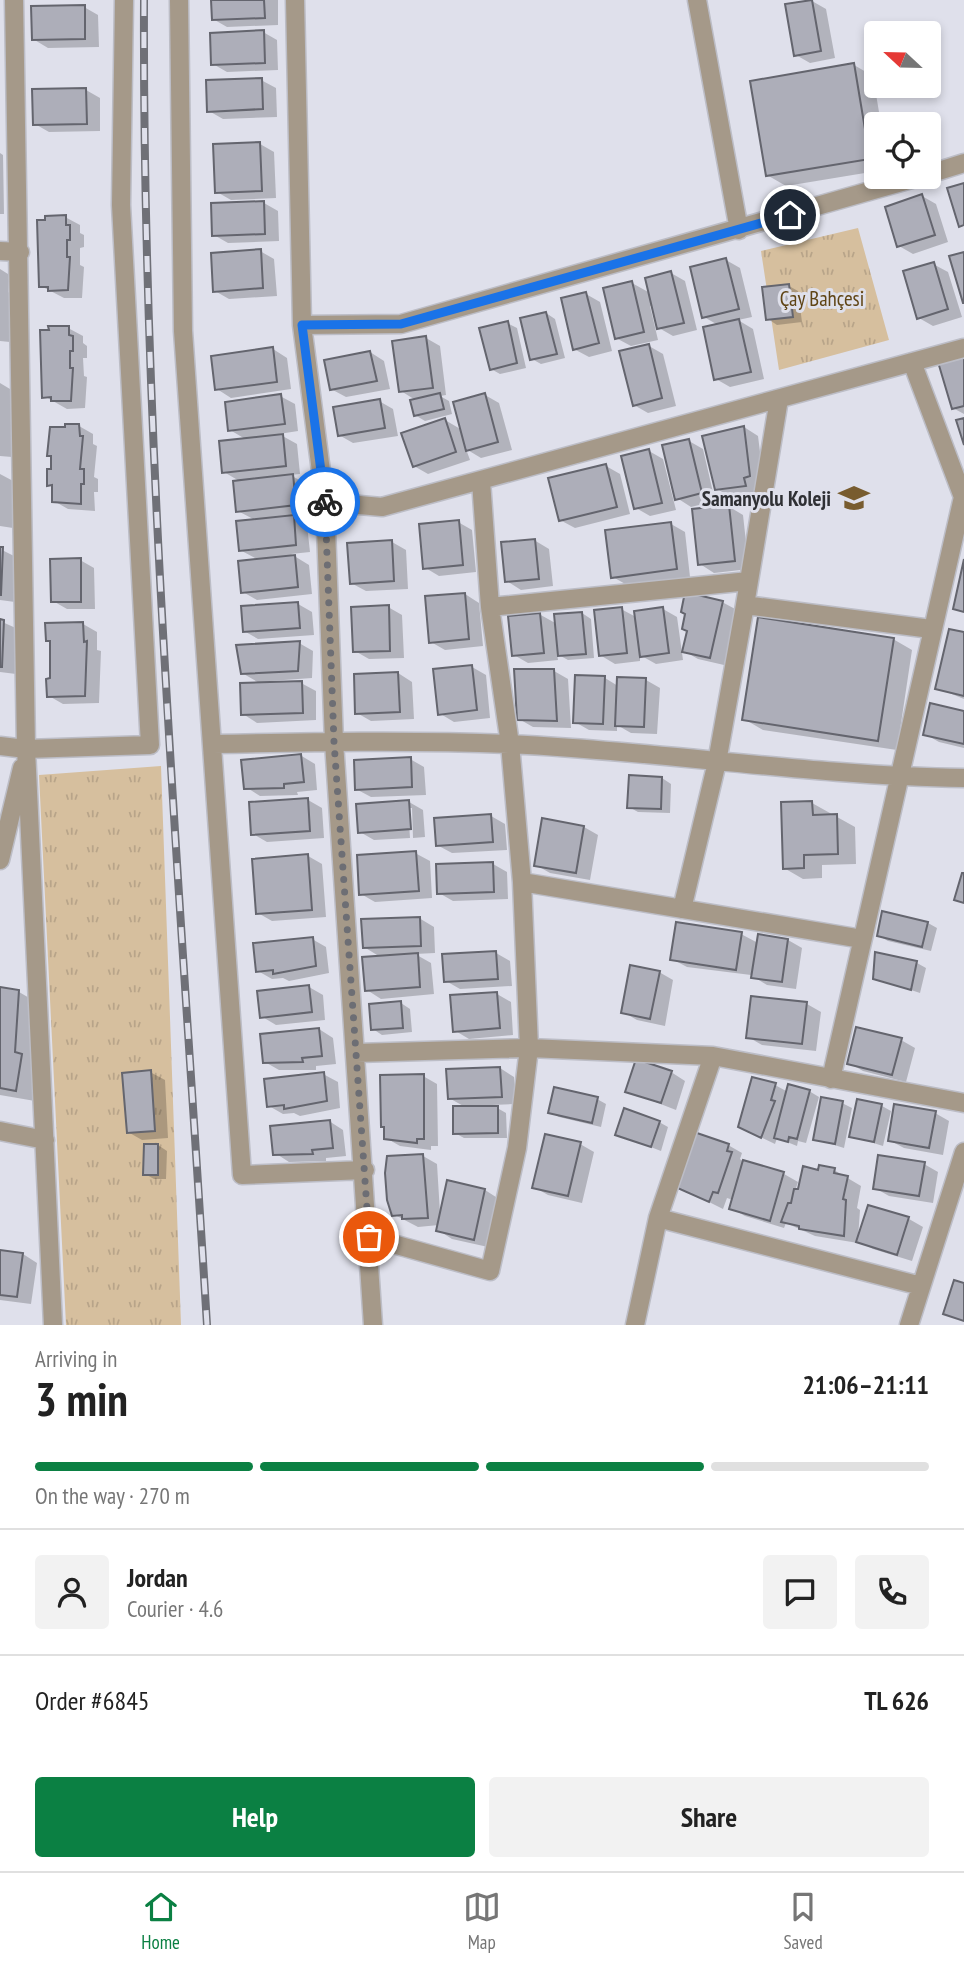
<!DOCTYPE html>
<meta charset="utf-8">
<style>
:root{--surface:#fff;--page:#f2f2f2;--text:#222;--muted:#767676;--line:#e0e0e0;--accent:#0b8043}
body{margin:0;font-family:"PT Sans Narrow",sans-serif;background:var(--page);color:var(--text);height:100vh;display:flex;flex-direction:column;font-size:26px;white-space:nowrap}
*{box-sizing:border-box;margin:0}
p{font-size:23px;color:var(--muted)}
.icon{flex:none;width:38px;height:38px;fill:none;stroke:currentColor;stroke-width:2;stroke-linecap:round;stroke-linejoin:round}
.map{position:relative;height:1325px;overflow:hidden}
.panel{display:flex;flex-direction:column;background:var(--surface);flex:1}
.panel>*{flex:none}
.needle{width:46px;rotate:292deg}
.controls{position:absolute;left:864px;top:21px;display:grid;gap:14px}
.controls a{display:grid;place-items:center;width:77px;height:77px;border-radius:7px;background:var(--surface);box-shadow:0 4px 10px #0003;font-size:35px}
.pin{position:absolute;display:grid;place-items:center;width:60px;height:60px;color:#fff;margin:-30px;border:4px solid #fff;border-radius:50%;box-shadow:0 2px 7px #0007}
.courier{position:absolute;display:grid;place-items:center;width:70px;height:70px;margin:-35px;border:5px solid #1a73e8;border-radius:50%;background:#fff;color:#222;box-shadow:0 2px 9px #0007}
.overview em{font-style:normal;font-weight:700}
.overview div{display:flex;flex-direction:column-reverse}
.overview{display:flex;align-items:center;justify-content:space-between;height:119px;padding:0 35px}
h1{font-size:46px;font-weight:700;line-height:52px}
.bar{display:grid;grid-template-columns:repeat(4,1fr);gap:10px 7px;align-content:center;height:84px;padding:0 35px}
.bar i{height:9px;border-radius:5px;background:var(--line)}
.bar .on{background:var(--accent)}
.bar p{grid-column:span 4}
.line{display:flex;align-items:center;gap:18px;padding:0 35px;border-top:2px solid var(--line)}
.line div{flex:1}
.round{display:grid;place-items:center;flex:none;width:74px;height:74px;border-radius:7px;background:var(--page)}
.button{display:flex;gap:14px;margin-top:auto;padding:14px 35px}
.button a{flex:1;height:80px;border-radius:7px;background:var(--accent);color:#fff;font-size:28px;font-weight:700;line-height:80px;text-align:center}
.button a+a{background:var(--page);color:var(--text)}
.menu{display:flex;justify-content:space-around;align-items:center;height:98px;border-top:2px solid var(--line);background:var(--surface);font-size:19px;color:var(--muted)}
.menu a{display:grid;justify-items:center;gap:4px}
.menu .on{color:var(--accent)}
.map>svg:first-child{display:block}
</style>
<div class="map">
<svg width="964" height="1325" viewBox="0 0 964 1325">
<defs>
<pattern id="grass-tufts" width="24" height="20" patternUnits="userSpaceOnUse" patternTransform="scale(1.75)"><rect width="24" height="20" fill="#d6bf9e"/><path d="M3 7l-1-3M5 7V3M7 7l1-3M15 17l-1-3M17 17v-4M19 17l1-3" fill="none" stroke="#b8a489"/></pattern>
</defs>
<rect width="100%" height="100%" fill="#dfe0eb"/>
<path fill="url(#grass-tufts)" d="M858 228 889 340 779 370 761 251Z
M161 766 181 1325H66L39 775Z"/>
<path fill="#0003" d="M213 0H278V25L227 27 213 19Z
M812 1 826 9 835 58 810 63 796 55Z
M84 7 98 15 99 47 48 48 33 39Z
M263 32 277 40 278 70 227 72 213 64Z
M854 65 873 76 881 124H877V171L786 186 767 175Z
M261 80 276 88 277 117 223 119 209 111Z
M86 90 100 98V131L49 132 35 124Z
M260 144 274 152 276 198 231 200 217 192Z
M0 153 3 155 4 214H0Z
M922 196 936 204 948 242 913 254 899 246Z
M264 203 278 211 279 241 228 243 214 235Z
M65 217 80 225V233L84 235V247L80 248V265L84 267 82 298H64L41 286Z
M260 251 274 259 277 296 229 299 215 291Z
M726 260 740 268 752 317 738 320 753 329 764 379 730 387 716 379 718 325 704 317Z
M933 264 948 272 962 317 933 326 919 318Z
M0 269 8 274V292L13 295 10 342 0 341Z
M671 273 685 281 697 330 673 336 659 328 653 305 650 306 658 340 631 346 616 338 632 283 650 293Z
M789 286 798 291 802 322 777 325 768 319Z
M586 294 600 302 612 351 589 357 574 349Z
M546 313 555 319 565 358 541 364 532 359Z
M507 323 517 328 526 368 500 374 491 369Z
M68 328 83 336V343L87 346V358H83L84 376 87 377 85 408 67 409 44 396Z
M426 338 440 346 446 395 440 396 449 401 452 414 425 421 415 415 417 401 401 391Z
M649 346 663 354 676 406 648 413 634 405Z
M273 349 287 358 291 389 231 398 217 389Z
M370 352 384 361 390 389 346 397 331 389Z
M964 356V414L953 408Z
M0 383 10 389V407L15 410 12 457 0 456Z
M485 395 499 403 512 450 481 458 466 449 470 460 428 474 414 466 445 420 462 430Z
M280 396 295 404 298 431 279 434 297 444 300 474 290 475 307 484 310 513 290 515 307 525 310 552 291 554 309 565 312 594 257 600 243 592 259 560 240 550 255 520 238 511 241 482 224 472 247 440 230 430Z
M379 401 393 409 398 436 353 443 339 435Z
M79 426 93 434V444L97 446 94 477 98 479V492H94L95 511 68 509 54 501 49 471H53V458L49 455Z
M744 427 758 436 764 484 759 493 731 497 717 489Z
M689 441 703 449 715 501 691 507 677 498Z
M649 451 663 459 676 510 650 516 636 508Z
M606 466 620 474 630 514 575 528 560 520Z
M0 474 15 482 13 528 0 526Z
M728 506 743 515 749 569 714 573 700 564Z
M458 522 472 530 476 572 439 576 424 567Z
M671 524 685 532 690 577 627 585 613 577Z
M534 540 549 549 553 586 521 590 507 581Z
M392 542 406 550 408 589 366 591 351 583Z
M0 549 16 557 15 602 0 600Z
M80 560 94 568 95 609H67L53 601Z
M465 594 479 603 483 646 445 650 431 642Z
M722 602 737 610 724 665 698 659 684 651 689 632 687 614Z
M298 604 312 612 314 635 258 639 244 631Z
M388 607 402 615 404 658 369 659 355 651Z
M621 609 636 617 663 609 677 617 683 660 656 664 640 655V661L615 664 600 655Z
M582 613 591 619 594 658 568 660 557 654 558 660 528 663 514 655 539 614 557 624Z
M0 621 18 629 16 674 0 672Z
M83 624 97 632V650L101 651 99 703 63 704 49 696 52 680 51 642 48 640Z
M964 634V699L937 688Z
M893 639 912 650 897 750 763 730 744 719Z
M299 643 313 651 312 678 270 681V684L301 683 316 691V720L257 723 243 714 261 684 242 673Z
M472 667 486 675 490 718 454 722 439 713Z
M554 671 568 679 571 728 533 727 519 719Z
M398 673 412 682 414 719 371 721 357 713Z
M605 678 618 686 646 680 660 688 657 734 631 733 617 725V731L589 730 575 722Z
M964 713V748L939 742 925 734Z
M300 755 315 764 317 790 297 792 298 795 260 796 246 787Z
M410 759 424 767 426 795 371 797 356 789Z
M662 778 671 784 670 813 638 812 629 807Z
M308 800 322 808 324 838 267 842 253 834Z
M409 802 423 810 425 837 413 838 412 808H408L410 838 374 840 360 832Z
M812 803 855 827 856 864 822 865V878L803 879 784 868Z
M491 816 505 824 507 850 452 853 437 845Z
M584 827 598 835 590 880 550 873 536 865Z
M415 853 430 861 432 898 375 902 361 894Z
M308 856 322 864 326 917 272 921 258 913Z
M493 864 507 872 508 899 453 901 439 893Z
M419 918 434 927 435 953 415 954 431 963 434 994 381 999 367 990 382 958 364 947Z
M928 923 937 928 931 951 888 941 879 936Z
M741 934 758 943 788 940 802 948 796 989 767 985 751 975 687 967 672 959Z
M312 939 326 947 329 973 289 981 283 978 272 979 258 971Z
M496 953 510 961 512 986 460 989 446 981Z
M876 955 917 963 926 968 920 993 875 978Z
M659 972 673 980 665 1026 637 1020 623 1012Z
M309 987 323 995 325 1020 276 1025 261 1016Z
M0 989 19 992 38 1003 35 1101 0 1095Z
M497 994 511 1002 513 1035 469 1039 454 1030Z
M401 1003 410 1009 412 1032 382 1035 373 1029Z
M807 1004 821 1012 816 1051 762 1045 748 1037Z
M319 1029 333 1038 336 1064 316 1066V1070H279L265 1062Z
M901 1040 915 1048 906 1082 863 1071 849 1063Z
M500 1068 514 1077 515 1104 492 1105 506 1113 507 1138H464L455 1133 467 1108 449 1098Z
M150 1072 165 1080 168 1138 142 1140 128 1132Z
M671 1072 685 1081 676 1110 627 1091Z
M323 1074 338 1082 340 1108 300 1116 294 1113 283 1114 269 1106Z
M423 1076 437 1084 438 1146H431V1150L400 1146 386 1138Z
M775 1085 788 1092 809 1091 819 1097 806 1143 798 1141 797 1146 777 1138 775 1144 740 1127Z
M597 1099 606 1104 601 1127 559 1117 550 1112Z
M842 1103 852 1108 844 1148 815 1139Z
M882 1106 891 1111 883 1146 851 1136Z
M935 1113 949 1121 943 1155 904 1148 889 1140Z
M329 1121 343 1130 346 1156 326 1158V1161L289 1162 275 1153Z
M659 1122 668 1127 661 1151 617 1134Z
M580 1144 594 1152 582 1203 548 1195 534 1187Z
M158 1145 167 1151 166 1179H154L145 1174Z
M728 1145 742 1153 740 1159 745 1163 784 1174 798 1182 795 1191H799L820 1172 834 1170 861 1186 857 1208 860 1210 858 1238 869 1207 909 1219 923 1227 912 1261 873 1249 858 1241V1243L815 1236 786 1223 784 1228 745 1216 731 1208 733 1200 727 1198 723 1209 675 1185Z
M423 1156 437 1164 440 1213 485 1190 499 1199 488 1247 452 1239 438 1230 439 1225 418 1227 393 1214Z
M924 1164 938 1172 933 1203 889 1196 875 1188Z
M0 1251 23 1254 37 1263 31 1304 0 1300Z"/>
<path fill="#adaeb9" stroke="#64656e" stroke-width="2" d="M211 0H264L265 18 212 20Z
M812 0 821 51 794 56 785 4Z
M85 5V39L32 40 31 6Z
M264 30 265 63 211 65 210 33Z
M854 63 870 159 766 176 750 81Z
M262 78 263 109 207 112 206 80Z
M86 88 87 124 33 125 32 89Z
M260 142 262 191 215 193 213 144Z
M964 183V225L959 227 947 188Z
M922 194 935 235 897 247 885 207Z
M264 201 265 234 212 236 211 203Z
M66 215V225H70V240H67V257H70L68 290 48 291V287H39L37 220H45V216Z
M261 249 263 288 213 292 211 253Z
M964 252V303H963L949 256Z
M726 258 739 309 702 318 690 267Z
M934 262 948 309 917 319 903 271Z
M671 271 684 323 657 329 645 278Z
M632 281 644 332 615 339 603 288Z
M789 284 793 317 766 320 762 287Z
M586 292 599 343 573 350 561 298Z
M546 312 557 354 530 360 520 318Z
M739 319 751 372 714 380 703 327Z
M508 321 517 363 490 370 479 328Z
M48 326H69V335L73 336V351H70V368H73L71 401H51V397L42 398 40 330H49Z
M426 336 433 388 399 392 392 341Z
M649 344 662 398 633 406 619 351Z
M273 347 277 382 215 390 211 356Z
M370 351 377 381 330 390 324 360Z
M964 354V406L952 409 938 362Z
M440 393 444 409 414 416 410 400Z
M485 393 498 442 466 451 453 402Z
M281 394 285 424 228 431 225 402Z
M380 399 385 428 338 436 333 407Z
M445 418 456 452 413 467 401 433Z
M964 418V445L956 420Z
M65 424H79L80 436H83L80 469H84V484H81V504L52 502V485L47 486V469H51V456H47L50 427H65Z
M744 426 750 476 744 478 746 486 715 490 702 436Z
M283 434 286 466 222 473 219 441Z
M689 439 702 493 675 500 662 445Z
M649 449 662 503 634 509 621 456Z
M606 464 617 507 559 521 548 478Z
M293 474 296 505 236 512 233 481Z
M729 505 735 561 698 565 692 509Z
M294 515 296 545 239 551 236 521Z
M459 520 463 565 423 569 419 524Z
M671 522 677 569 611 578 605 530Z
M535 539 539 579 505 582 501 542Z
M392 540 394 581 350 584 347 543Z
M0 547H3L1 595H0Z
M295 555 298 587 241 593 238 561Z
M81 558V602H51L50 559Z
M964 559V612L953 609Z
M685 592 723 601 710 658 682 652 687 631 682 629 685 614 681 612Z
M465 593 469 639 429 643 425 596Z
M298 602 300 628 243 632 241 606Z
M389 605 390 651 353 652 351 607Z
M622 607 627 653 599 656 594 610Z
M663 607 669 653 640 657 634 611Z
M582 612 586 654 558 656 554 614Z
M540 613 544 653 512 656 508 616Z
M758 617 894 638 878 741 742 720Z
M0 619 4 620 2 667H0Z
M83 622 84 642 87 641 85 696 47 697 46 679 50 678V641H46L45 623Z
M949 629 964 632V696L935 689Z
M300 641 298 671 241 674 236 645Z
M472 665 477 710 438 715 433 669Z
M514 669H554L557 721 517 720Z
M398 672 400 712 355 714 354 674Z
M575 675 605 676 603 724 573 723Z
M617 677 646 678 644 727 615 726Z
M302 681 303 713 241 715 240 683Z
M930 703 964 711V744L923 735Z
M301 754 304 782 284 784V788L244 789 241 760Z
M411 757 412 787 355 790 354 760Z
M629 775 662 777 661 809 627 808Z
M308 798 310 831 251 835 249 802Z
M409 800 411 829 358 833 356 804Z
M812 801 813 815 837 814 838 854 804 855V868L783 869 781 802Z
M491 814 493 842 436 846 434 818Z
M542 818 584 826 576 873 534 866Z
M416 851 419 891 359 895 357 855Z
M308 854 312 910 256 914 252 859Z
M493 862 494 892 437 894 436 864Z
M962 873H964V903L954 900Z
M882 911 928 922 922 947 877 936Z
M420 917 421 946 363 948 361 919Z
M676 922 742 932 736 970 670 960Z
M758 934 788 939 782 982 751 978Z
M313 937 316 966 273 974V970L256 972 253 943Z
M496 951 498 979 444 982 442 954Z
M875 952 917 961 911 990 873 979Z
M418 953 420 987 365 991 362 957Z
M630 965 660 971 650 1019 621 1013Z
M309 985 312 1012 260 1018 257 991Z
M0 987 19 990 15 1052 22 1054 16 1091 0 1088Z
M497 992 500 1028 453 1032 450 995Z
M751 996 807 1002 802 1044 746 1038Z
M401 1001 403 1028 371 1030 369 1004Z
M856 1027 902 1038 892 1075 847 1064Z
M319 1028 322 1056 302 1058 303 1062 263 1063 260 1034Z
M636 1059 672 1071 661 1103 625 1092Z
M500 1067 502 1097 448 1099 446 1069Z
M151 1070 155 1131 127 1133 122 1073Z
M324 1072 327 1101 284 1109V1105L267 1107 264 1079Z
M424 1074V1139H417V1143L384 1139V1127H381L380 1075Z
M752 1077 776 1083 771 1100 775 1101 761 1138 738 1127Z
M788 1084 810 1090 797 1139 789 1137 788 1142 774 1138Z
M554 1087 598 1097 592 1123 548 1113Z
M821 1097 843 1101 835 1144 813 1140Z
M857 1099 882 1104 874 1142 849 1137Z
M894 1104 936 1111 929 1148 888 1141Z
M453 1106H498V1133L453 1134Z
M624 1108 660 1121 651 1147 615 1135Z
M330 1120 333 1148 312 1150 313 1154 273 1155 270 1126Z
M694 1132 729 1144 727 1151 732 1152 718 1193 713 1192 709 1202 673 1186Z
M545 1134 581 1142 568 1196 532 1188Z
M144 1144H158V1175H143Z
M423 1154 428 1218 402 1219V1215L392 1216 387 1200 385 1173 387 1156Z
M878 1155 925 1162 919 1196 873 1189Z
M743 1160 784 1172 770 1221 729 1209Z
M819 1165 835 1168 834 1173 848 1176 843 1199 846 1200 844 1236 799 1229V1226L781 1222 788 1203H791L794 1189H798L803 1166 818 1170Z
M447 1180 485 1189 474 1240 436 1231Z
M868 1205 909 1217 897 1255 856 1242Z
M0 1250 23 1253 17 1297 0 1295Z
M954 1280 964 1283V1321L943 1314Z"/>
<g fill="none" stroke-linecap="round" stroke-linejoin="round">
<g stroke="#bcbdc6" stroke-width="21">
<path id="minor" d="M14 0 26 749 53 1325
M179 0 183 331 242 1175 365 1170
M295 0 302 325 325 502 334 742 373 1325
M697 0 739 230
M929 174 964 163
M0 251 20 252
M302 325 401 324 919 177
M325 502 382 507 964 348
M749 581 779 399
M490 607 749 581 745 605 931 629
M212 744C311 742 410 740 509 744 661 751 812 776 964 778
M0 746 26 749 150 745 121 205 124 0
M0 860 22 768
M522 882 862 939
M682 909 717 762 745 605
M356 1053 529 1048 713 1056 964 1103
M831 1079 963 497 912 362
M0 1131 45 1140
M658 1218 921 1286
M368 1237 490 1271 517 1148 529 1048 522 882 510 744 490 607 481 481
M635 1325 658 1218 713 1056
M909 1325 964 1152"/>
</g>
<use href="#minor" stroke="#a59989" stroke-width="18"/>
<g stroke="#6f7077" stroke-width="8">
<path id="rail" d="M144 0C142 442 180 884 207 1325"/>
</g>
<use href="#rail" stroke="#dfe0eb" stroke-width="5" stroke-dasharray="16" stroke-linecap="butt"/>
</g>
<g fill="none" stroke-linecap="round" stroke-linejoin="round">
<path stroke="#6d6e74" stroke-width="7" stroke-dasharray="0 12.6" d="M325 502 334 742 369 1237"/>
<path stroke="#1a73e8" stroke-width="9" d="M325 502 302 325 401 324 790 215"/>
</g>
<defs>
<g id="school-bare" transform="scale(2.415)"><path d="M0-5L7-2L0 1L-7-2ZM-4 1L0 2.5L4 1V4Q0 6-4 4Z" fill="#785c2f" stroke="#dfe0eb" stroke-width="2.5" paint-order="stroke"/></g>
</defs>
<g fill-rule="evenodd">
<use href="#school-bare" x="854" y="498"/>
</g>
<g text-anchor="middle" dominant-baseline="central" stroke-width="6" stroke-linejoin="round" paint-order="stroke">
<g font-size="21" fill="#5f4415" stroke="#dfe0eb">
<text x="822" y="298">Çay Bahçesi</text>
</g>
<g font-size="21" font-weight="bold" fill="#2f3034" stroke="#dfe0eb" text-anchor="end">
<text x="831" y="498">Samanyolu Koleji</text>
</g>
</g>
</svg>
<div class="controls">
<a><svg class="needle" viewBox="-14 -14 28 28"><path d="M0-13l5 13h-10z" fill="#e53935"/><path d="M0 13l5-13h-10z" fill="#767676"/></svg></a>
<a><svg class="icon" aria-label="locate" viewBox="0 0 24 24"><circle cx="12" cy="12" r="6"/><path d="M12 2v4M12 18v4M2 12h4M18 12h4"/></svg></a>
</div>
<div class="pin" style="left:369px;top:1237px;background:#ea580c"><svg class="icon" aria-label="bag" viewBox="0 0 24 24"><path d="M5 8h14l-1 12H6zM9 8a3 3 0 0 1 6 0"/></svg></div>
<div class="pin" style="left:790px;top:215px;background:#1f2937"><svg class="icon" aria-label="home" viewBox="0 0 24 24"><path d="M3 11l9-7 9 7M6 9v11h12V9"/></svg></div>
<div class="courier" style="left:325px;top:502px"><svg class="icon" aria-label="bike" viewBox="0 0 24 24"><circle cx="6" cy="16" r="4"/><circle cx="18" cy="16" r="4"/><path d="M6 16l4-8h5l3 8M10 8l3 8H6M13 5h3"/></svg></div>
</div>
<section class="panel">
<div class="overview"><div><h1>3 min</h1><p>Arriving in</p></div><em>21:06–21:11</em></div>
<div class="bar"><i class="on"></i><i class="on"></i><i class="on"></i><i></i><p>On the way · 270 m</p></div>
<div class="line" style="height:126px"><a class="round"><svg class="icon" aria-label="person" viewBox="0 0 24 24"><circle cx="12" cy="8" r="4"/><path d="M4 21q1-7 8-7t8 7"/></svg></a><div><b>Jordan</b><p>Courier · 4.6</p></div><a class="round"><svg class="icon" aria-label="chat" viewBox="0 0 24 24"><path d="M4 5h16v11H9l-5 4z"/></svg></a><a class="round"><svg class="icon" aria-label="phone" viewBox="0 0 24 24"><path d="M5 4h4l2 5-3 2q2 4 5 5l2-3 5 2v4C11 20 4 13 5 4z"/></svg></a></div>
<div class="line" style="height:91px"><div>Order #6845</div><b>TL 626</b></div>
<div class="button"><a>Help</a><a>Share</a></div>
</section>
<nav class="menu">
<a class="on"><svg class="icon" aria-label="home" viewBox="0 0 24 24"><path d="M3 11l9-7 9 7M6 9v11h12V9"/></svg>Home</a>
<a><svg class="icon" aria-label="map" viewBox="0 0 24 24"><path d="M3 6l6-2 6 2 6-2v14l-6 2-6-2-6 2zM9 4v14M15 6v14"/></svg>Map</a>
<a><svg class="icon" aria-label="saved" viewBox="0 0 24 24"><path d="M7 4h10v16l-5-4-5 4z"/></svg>Saved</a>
</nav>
